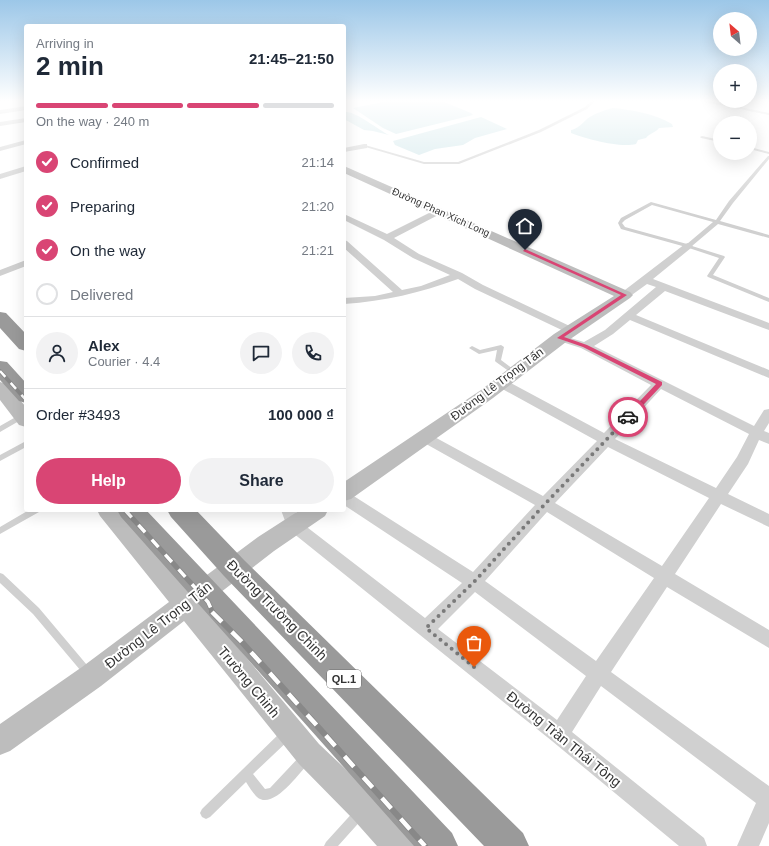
<!DOCTYPE html>
<meta charset="utf-8">
<style>
:root{--surface:#fff;--page:#f2f2f3;--text:#1f2937;--muted:#747a83;--line:#e0e1e3;--accent:#d94574}
body{margin:0;font-family:Arial,sans-serif;background:var(--page);color:var(--text);height:100vh;display:flex;flex-direction:column;font-size:15px;white-space:nowrap}
*{box-sizing:border-box;margin:0}
p{font-size:13px;color:var(--muted)}
.icon{flex:none;width:22px;height:22px;fill:none;stroke:currentColor;stroke-width:2;stroke-linecap:round;stroke-linejoin:round}
.map{position:relative;flex:1;overflow:hidden}
.details{position:absolute;left:24px;top:24px;width:322px;height:488px;display:flex;flex-direction:column;background:var(--surface);border-radius:4px;box-shadow:0 4px 16px #0002}
.details>*{flex:none}
.needle{width:26px;rotate:332deg}
.tools{position:absolute;left:713px;top:12px;display:grid;gap:8px}
.tools a{display:grid;place-items:center;width:44px;height:44px;border-radius:50%;background:var(--surface);box-shadow:0 4px 16px #0002;font-size:20px}
.pin{position:absolute;display:grid;place-items:center;width:34px;height:34px;color:#fff;margin:-41px -17px;border-radius:50% 50% 50% 0;rotate:-45deg;box-shadow:0 0 4px #0007}
.pin .icon{rotate:45deg}
.courier{position:absolute;display:grid;place-items:center;width:40px;height:40px;margin:-20px;border:3px solid #d94574;border-radius:50%;background:#fff;color:#222;box-shadow:0 1px 5px #0007}
.head em{font-style:normal;font-weight:800}
.head div{display:flex;flex-direction:column-reverse}
.head{display:flex;align-items:center;justify-content:space-between;height:68px;padding:0 12px}
h1{font-size:26px;font-weight:800;line-height:30px}
.bar{display:grid;grid-template-columns:repeat(4,1fr);gap:6px 4px;align-content:center;height:48px;padding:0 12px}
.bar i{height:5px;border-radius:3px;background:var(--line)}
.bar .active{background:var(--accent)}
.bar p{grid-column:span 4}
.line{display:flex;align-items:center;gap:10px;padding:0 12px;border-top:1px solid var(--line)}
.line div{flex:1}
.round{display:grid;place-items:center;flex:none;width:42px;height:42px;border-radius:21px;background:var(--page)}
ol{padding:0 12px;list-style:none}
li{display:flex;align-items:center;gap:12px;height:44px}
li p{margin-inline-start:auto}
li .icon{padding:4px;border-radius:50%;background:var(--accent);color:#fff;stroke-width:4}
li:last-child{color:var(--muted)}
li i{width:22px;height:22px;border:2px solid var(--line);border-radius:50%}
.cta{display:flex;gap:8px;margin-top:auto;padding:8px 12px}
.cta a{flex:1;height:46px;border-radius:24px;background:var(--accent);color:#fff;font-size:16px;font-weight:800;line-height:46px;text-align:center}
.cta a+a{background:var(--page);color:var(--text)}
.map>svg:first-child{display:block}
</style>
<div class="map">
<svg width="769" height="846" viewBox="0 0 769 846">
<rect width="100%" height="100%" fill="#fff"/>
<path fill="#cbe4e8" d="M388 101H442L471 113 473 115 396 134 383 128 353 108Z
M613 108C633 110 655 114 672 124L673 127 659 128C655 133 650 133 646 138L638 140 636 144C619 148 587 139 571 133V130C577 129 583 123 587 119 593 114 605 110 613 108Z
M346 112C355 111 379 130 389 135L373 131 364 130 344 119V114Z
M481 117 507 129 475 138 463 145 435 149 419 155 395 145 393 141Z"/>
<g fill="none" stroke-linecap="round" stroke-linejoin="round">
<path fill="#d0d0d0" fill-rule="evenodd" d="M591 101H595L587 109 541 132 459 164H424L362 146 365 145 424 162H458L539 130 585 107Z
M701 101H707L729 105 733 101H737L732 105 769 113V115Z
M702 136 720 140V142L701 138 700 137Z
M750 147 769 152V154L750 149Z
M768 156H769V159L733 203 720 221 769 235V238L718 224 692 246 724 256 725 257 713 275 769 298V302L708 277 707 276 719 258 686 247 621 229 618 223 621 218 651 202 716 220 729 201ZM652 205 713 222 687 244 625 227 622 223 625 220Z
M501 345 504 347 501 360 517 372 518 373 517 374H513L496 362 495 361 497 350 479 354 469 348 472 346 480 350Z
M21 414H25L26 417 0 432V426Z
M26 441V447L0 461V455Z
M29 510H40L39 512 0 534V527Z
M0 573 3 574 39 608 92 671 94 674 92 677 89 679 86 677 33 614 0 583Z
M287 729 291 730 292 734 291 738 253 774 265 789 270 788 301 755 305 754 309 755 310 759 309 763C299 773 273 811 257 797 253 793 249 787 246 782L210 817 206 819 202 817 200 813 202 809 283 730Z
M360 807 364 809 366 813 364 817 338 846H324L326 842 356 809Z"/>
<path fill="#d0d0d0" fill-rule="evenodd" d="M26 106V110L0 114V110Z
M26 118V122L0 126V122Z
M26 140V144L0 151V147Z
M364 144H367V148L344 152V148Z
M26 166V171L0 179V174Z
M439 208 442 209 443 211 442 213 394 238 419 254 462 273 483 285 576 329 578 331 576 333H568L475 289 458 279C419 293 386 301 344 304V298L375 296 393 292 344 248V240L347 241 402 290 421 286 450 275 413 258 384 240 344 220V214L387 234Z
M688 243 693 246 691 248 653 279 769 323V330L665 291 636 315 769 370V378L630 320 613 334 594 346 754 426 764 410 769 409V423L764 431 769 433V444L759 440 748 464 728 494 769 514V527L721 504 675 574 769 630V648L667 587 611 672 769 786V823L759 846H737L756 803 601 686 572 732 704 838 707 846H679L552 741 288 529 281 510H295L299 521 425 618 462 583 344 505V491L349 493 473 572 535 505 419 440 417 437 419 434 424 432 429 434 543 496 597 441 497 386 495 383 497 380H505L604 433 651 385 581 348 556 340 554 338 556 336 560 335 584 342 605 330 656 287 647 284 629 297H621L620 295 621 293 685 244ZM661 389 749 434 737 457 716 488 615 439ZM608 447 709 498 662 566 555 503ZM547 512 654 578 596 661 485 581ZM475 592 586 676 557 720 438 629Z
M26 260V266L0 276V270Z"/>
<path fill="#bdbdbd" fill-rule="evenodd" d="M344 166 630 292 633 295 630 298 566 342 493 398 351 499 344 501V482L481 390 554 334 614 296 344 173Z
M0 382 6 384 26 407V427L19 425 0 400Z
M97 510H121L188 589 258 537 300 510H328L325 516 274 551 203 606 319 744 375 797 410 835 415 846H377L353 819 299 764 184 621 101 686 10 751 0 755V724L82 667 169 602 100 516Z"/>
<path fill="#9a9a9a" fill-rule="evenodd" d="M0 312 6 313 26 334V351L19 349 0 328Z
M0 361 7 362 26 383V403L19 401 0 380Z
M117 510H146L452 833 458 846H414L121 517Z
M167 510H196L244 560 523 833 529 846H484L224 576 171 517Z"/>
<g stroke="#888" stroke-width="4">
<path id="rail-far2" d="M0 371 26 400"/>
</g>
<g stroke="#888" stroke-width="5">
<path id="rail-far1" d="M125 510 208 602 213 613"/>
</g>
<g stroke="#888" stroke-width="6">
<path id="rail" d="M212 612 241 641 425 846"/>
</g>
<use href="#rail-far2" stroke="#fff" stroke-width="2.5" stroke-dasharray="8" stroke-linecap="butt"/>
<use href="#rail-far1" stroke="#fff" stroke-width="3.5" stroke-dasharray="10" stroke-linecap="butt"/>
<use href="#rail" stroke="#fff" stroke-width="4.5" stroke-dasharray="14" stroke-linecap="butt"/>
</g>
<linearGradient id="sky" x2="0" y2="1"><stop stop-color="#9cc7e8"/><stop offset="0.46" stop-color="#fff"/><stop offset="1" stop-color="#fff" stop-opacity="0"/></linearGradient>
<rect width="769" height="219" fill="url(#sky)"/>
<path fill="#d94574" d="M525 249 627 295 564 337 587 345 662 382V385L631 418H626L625 417 656 384 583 347 557 338 621 295 523 251Z"/>
<g fill="none" stroke-linecap="round" stroke-linejoin="round">
<path stroke="#7a7a7a" stroke-width="4" stroke-dasharray="0 7.2" d="M474 667 426 628 474 582 545 504 628 417"/>
</g>
<g text-anchor="middle" dominant-baseline="central" stroke-width="4" stroke-linejoin="round" paint-order="stroke">
<g font-size="10" fill="#333" stroke="#fff">
<text transform="translate(441 212) rotate(24)">Đường Phan Xích Long</text>
</g>
<rect fill="#fff" stroke="#707070" stroke-width="1" x="327" y="670" width="34" height="18" rx="3"/>
<g font-size="11" font-weight="bold" fill="#333">
<text x="344" y="679">QL.1</text>
</g>
<g font-size="12" fill="#333" stroke="#fff">
<text transform="translate(497 384) rotate(-37)">Đường Lê Trọng Tấn</text>
</g>
<g font-size="14" fill="#333" stroke="#fff">
<text transform="translate(277 610) rotate(45)">Đường Trường Chinh</text>
<text transform="translate(158 625) rotate(-38)">Đường Lê Trọng Tấn</text>
<text transform="translate(249 682) rotate(50)">Trường Chinh</text>
<text transform="translate(564 739) rotate(39)">Đường Trần Thái Tông</text>
</g>
</g>
</svg>
<div class="tools">
<a><svg class="needle" viewBox="-14 -14 28 28"><path d="M0-13l5 13h-10z" fill="#e53935"/><path d="M0 13l5-13h-10z" fill="#747a83"/></svg></a>
<a>+</a>
<a>−</a>
</div>
<div class="pin" style="left:474px;top:667px;background:#ea580c"><svg class="icon" aria-label="bag" viewBox="0 0 24 24"><path d="M5 8h14l-1 12H6zM9 8a3 3 0 0 1 6 0"/></svg></div>
<div class="pin" style="left:525px;top:250px;background:#1f2937"><svg class="icon" aria-label="home" viewBox="0 0 24 24"><path d="M3 11l9-7 9 7M6 9v11h12V9"/></svg></div>
<div class="courier" style="left:628px;top:417px"><svg class="icon" aria-label="car" viewBox="0 0 24 24"><path d="M5 17H2v-5l4-1 3-4h7l3 4 3 1v5h-3M9 17h6M6 11h13"/><circle cx="7" cy="17" r="2"/><circle cx="17" cy="17" r="2"/></svg></div>
<section class="details">
<div class="head"><div><h1>2 min</h1><p>Arriving in</p></div><em>21:45–21:50</em></div>
<div class="bar"><i class="active"></i><i class="active"></i><i class="active"></i><i></i><p>On the way · 240 m</p></div>
<ol>
<li><svg class="icon" aria-label="check" viewBox="0 0 24 24"><path d="M5 12l5 5 9-10"/></svg>Confirmed<p>21:14</p></li>
<li><svg class="icon" aria-label="check" viewBox="0 0 24 24"><path d="M5 12l5 5 9-10"/></svg>Preparing<p>21:20</p></li>
<li><svg class="icon" aria-label="check" viewBox="0 0 24 24"><path d="M5 12l5 5 9-10"/></svg>On the way<p>21:21</p></li>
<li><i></i>Delivered</li>
</ol>
<div class="line" style="height:72px"><a class="round"><svg class="icon" aria-label="person" viewBox="0 0 24 24"><circle cx="12" cy="8" r="4"/><path d="M4 21q1-7 8-7t8 7"/></svg></a><div><b>Alex</b><p>Courier · 4.4</p></div><a class="round"><svg class="icon" aria-label="chat" viewBox="0 0 24 24"><path d="M4 5h16v11H9l-5 4z"/></svg></a><a class="round"><svg class="icon" aria-label="phone" viewBox="0 0 24 24"><path d="M5 4h4l2 5-3 2q2 4 5 5l2-3 5 2v4C11 20 4 13 5 4z"/></svg></a></div>
<div class="line" style="height:52px"><div>Order #3493</div><b>100 000 ₫</b></div>
<div class="cta"><a>Help</a><a>Share</a></div>
</section>
</div>
